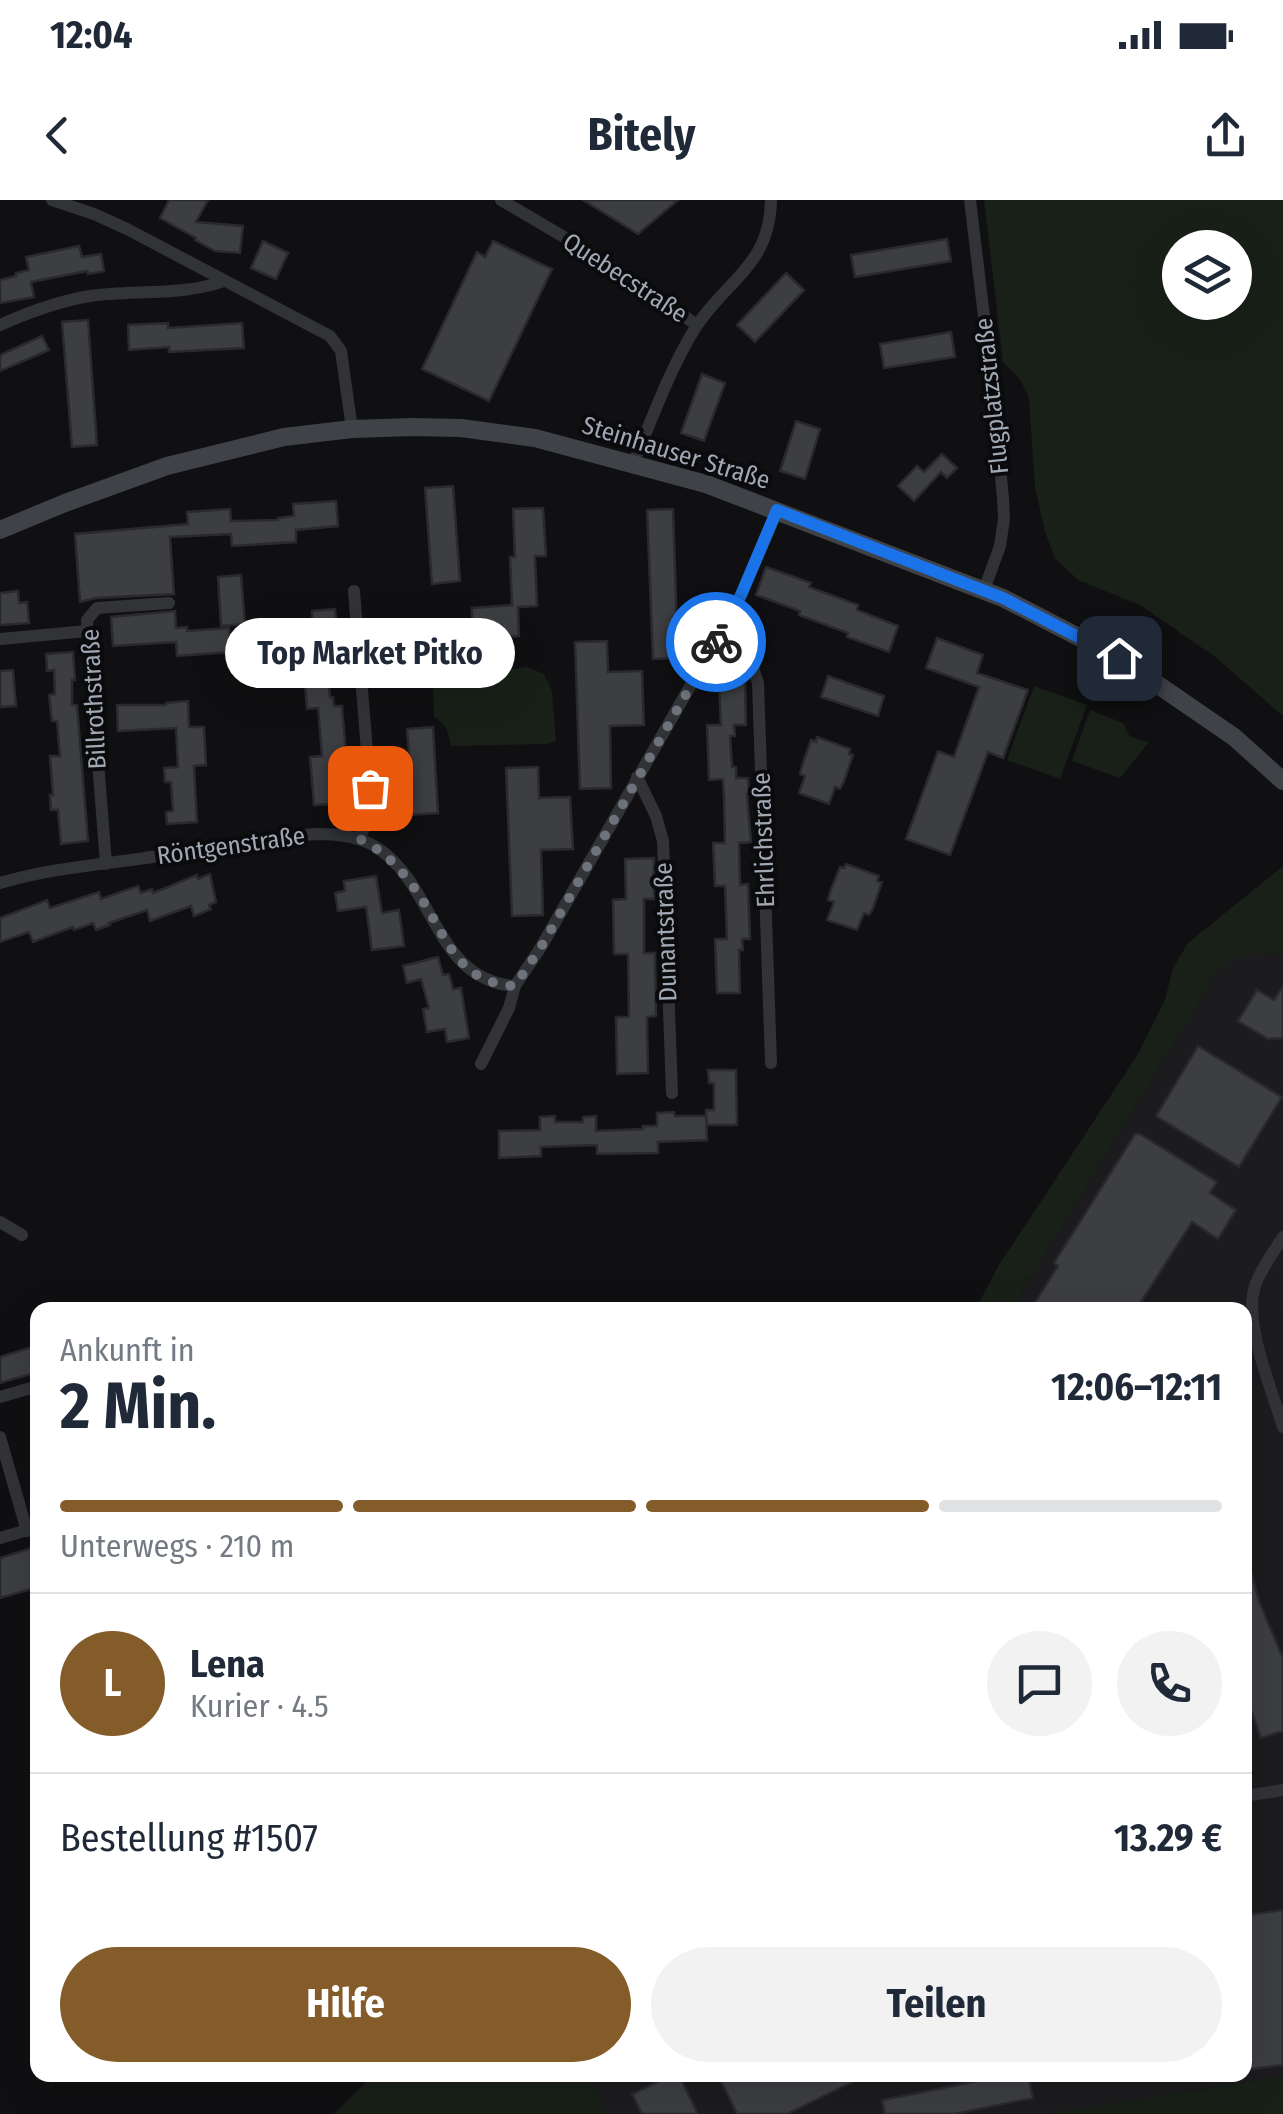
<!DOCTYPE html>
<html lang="de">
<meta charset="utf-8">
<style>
:root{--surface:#fff;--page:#f2f2f3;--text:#1f2937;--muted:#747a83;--line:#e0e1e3;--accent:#845c2a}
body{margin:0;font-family:"Fira Sans Condensed",sans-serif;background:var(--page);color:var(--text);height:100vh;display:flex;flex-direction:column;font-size:38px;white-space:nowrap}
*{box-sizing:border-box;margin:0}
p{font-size:32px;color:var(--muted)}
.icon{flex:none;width:55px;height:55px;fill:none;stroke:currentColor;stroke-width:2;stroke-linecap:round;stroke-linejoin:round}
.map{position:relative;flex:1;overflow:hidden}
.side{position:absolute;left:30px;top:1102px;width:1222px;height:780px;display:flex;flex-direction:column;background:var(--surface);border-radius:20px;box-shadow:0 10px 40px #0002}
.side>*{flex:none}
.buttons{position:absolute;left:1162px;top:30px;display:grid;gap:20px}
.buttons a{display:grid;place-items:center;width:90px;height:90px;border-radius:50%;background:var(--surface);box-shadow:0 10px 40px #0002;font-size:50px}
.pin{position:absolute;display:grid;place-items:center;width:85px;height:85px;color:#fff;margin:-42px;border-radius:20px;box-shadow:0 5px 15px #0006}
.courier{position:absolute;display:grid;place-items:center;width:100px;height:100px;margin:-50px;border:8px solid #1a73e8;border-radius:50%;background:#fff;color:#222;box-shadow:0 2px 12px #0007}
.bubble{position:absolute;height:70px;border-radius:35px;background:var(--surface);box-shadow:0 10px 40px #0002;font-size:32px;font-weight:700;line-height:70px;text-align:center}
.overview em{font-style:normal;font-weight:700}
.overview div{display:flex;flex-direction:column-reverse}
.overview{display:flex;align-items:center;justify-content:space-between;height:170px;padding:0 30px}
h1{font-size:65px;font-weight:700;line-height:75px}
.bar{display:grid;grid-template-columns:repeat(4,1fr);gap:15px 10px;align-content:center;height:120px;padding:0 30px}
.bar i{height:12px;border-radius:8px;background:var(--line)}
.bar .on{background:var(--accent)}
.bar p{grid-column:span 4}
.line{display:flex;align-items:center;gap:25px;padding:0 30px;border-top:2px solid var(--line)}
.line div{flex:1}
.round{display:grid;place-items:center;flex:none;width:105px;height:105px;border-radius:52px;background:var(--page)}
.button{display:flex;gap:20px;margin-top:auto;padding:20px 30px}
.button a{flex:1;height:115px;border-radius:60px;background:var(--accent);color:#fff;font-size:40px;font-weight:700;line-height:115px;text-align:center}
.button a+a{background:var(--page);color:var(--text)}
.status{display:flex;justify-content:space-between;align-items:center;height:70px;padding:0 50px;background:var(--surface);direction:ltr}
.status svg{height:28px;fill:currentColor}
header{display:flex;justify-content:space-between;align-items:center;height:130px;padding:0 30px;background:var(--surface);font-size:45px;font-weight:700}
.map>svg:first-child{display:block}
</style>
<div class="status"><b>12:04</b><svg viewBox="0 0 49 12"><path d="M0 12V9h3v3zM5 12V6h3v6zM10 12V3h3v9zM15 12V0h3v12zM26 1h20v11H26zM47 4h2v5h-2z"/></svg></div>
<header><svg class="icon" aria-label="back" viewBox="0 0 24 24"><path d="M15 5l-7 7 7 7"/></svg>Bitely<svg class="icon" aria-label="share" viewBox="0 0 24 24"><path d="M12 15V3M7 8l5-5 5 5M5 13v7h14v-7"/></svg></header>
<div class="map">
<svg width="1283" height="1914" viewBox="0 0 1283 1914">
<rect width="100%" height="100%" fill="#101012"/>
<path fill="#1c1c1f" d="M1255 752 1283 755V1876L1050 1914H607L588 1875H1245V1110H1011L1218 771 1235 756Z"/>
<path fill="#182018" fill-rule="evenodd" d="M984 0H1283V516L1214 456 1140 405 1078 380 1055 358 1045 332 1035 287 1029 198 1021 181 1003 162ZM1180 48H1235V102H1180Z
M527 467 544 474 552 491 556 541 547 544 451 546C449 534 446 523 434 517L433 488 437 480Z
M1034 486 1087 505 1060 579 1007 560Z
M1090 510 1123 523 1130 537 1149 542 1120 578 1072 561Z
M1283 666V755C1253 752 1242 750 1218 771L1011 1110H975L999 1065 1138 854 1165 800 1173 768 1188 743Z
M373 1875H588L607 1914H334Z
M1283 1876V1914H1050L1058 1912Z"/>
<path fill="#3c3e42" stroke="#2a2a2e" stroke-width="2.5" d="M169 0H208L196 22 243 26 240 53 215 51 195 40 196 38 160 18Z
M583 0H678L638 34Z
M947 39 951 61 855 77 851 55Z
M263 41 288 53 276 79 251 68Z
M493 41 552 69 489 201 422 169 477 52 485 57Z
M79 46 82 57 101 54 104 71 88 74 87 71 31 82 34 97 0 103V80L16 76V73L29 70 26 57Z
M786 73 804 90 755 142 737 125Z
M88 120 97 245 72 247 62 122Z
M168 123V128L242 123 244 148 169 152V147L129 150 128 125Z
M951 132 955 157 884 168 880 144Z
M42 136 49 150 0 171V155Z
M702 174 725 183 704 241 681 233Z
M796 221 820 229 805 279 780 271Z
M942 254 957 268 947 278 941 272 914 301 898 286 917 266 924 272Z
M453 286 460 381 432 384 425 288Z
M336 301 338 326 296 330V342L232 346 231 334 170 337 174 394 96 398 80 402 75 334 188 324 187 312 230 309 231 321 278 320V318L294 316 293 304Z
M543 308 546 356H535L537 406 518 407 519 436 473 438V448L425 450V459L399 460V464L379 465 378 435 412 434V431H424L423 421 437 420V425L462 424 461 420 472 419V408L512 405 510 357H515L513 309Z
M673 309 678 458 653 459 647 310Z
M766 367 811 383 809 387 858 405 857 410 898 426 889 452 847 437 848 433 799 415 800 411 756 395Z
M241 375 245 424 221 426 218 377Z
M18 391 19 403 27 402 29 423 0 425V393Z
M335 409 339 458 331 459 332 468 327 469 330 497H333L334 506H342L346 554 338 555V565H334L337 604 314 605 310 557 322 556 319 518 318 508 307 509 303 460 315 459 312 411Z
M175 411 176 428 187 427V431L229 428 231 452 177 456 176 442 113 446 111 417Z
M937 438 983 455 977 473 1028 490 1003 558 988 552 950 655 906 639 938 551 954 557 979 487 926 468Z
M607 441 608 472 642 471 644 525 610 526 611 588 580 589 575 442Z
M73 452 75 480H72V505H77L88 641 61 644 58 610H51L50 595H53L50 556H60L57 521H52L49 495 55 494 54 470 47 471 46 454Z
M13 470 16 506 0 507V471Z
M742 475V482H745L746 525H734L735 536H730L732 567H736V578H748L749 594H747L751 642 739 643 740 685 748 684 750 739H742L743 750H739L740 793H717L715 739H727L725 686H715L713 643H725L724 598 723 579 709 580 707 525H721L719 483 728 482V476Z
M828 476 884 496 878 516 821 497Z
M188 501 189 527H204L206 565 194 566 197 622 167 624 166 612 173 611 171 582H165L164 568 178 567 176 528 118 531 117 505H166V503Z
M433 527 438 613 391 616 387 556 409 555 407 529Z
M817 537 850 549 849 554 853 555 844 581 840 589 835 587 829 604 799 593 805 576 800 574 802 566 811 540 816 542Z
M538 567 539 598 570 597 573 649 541 650 543 715 512 716 506 568Z
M654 658V699H644V753H655L656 816 647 817 648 873 617 874 616 817H629L628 754H614L613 700 626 699 625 659Z
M846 664 879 676 877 681 882 682 873 708 869 715 864 713 857 730 827 720 834 702 828 700 830 692 840 667 844 668Z
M210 674 216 702 209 705 211 709 194 716 191 706 150 721 147 710 109 723 110 725 96 730 93 723 74 730 73 727 33 742 29 732 0 742V718L47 700 50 708 99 692 101 699 138 686 141 693 152 689 153 693 197 675 198 679Z
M376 676 382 713 399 710 404 746 372 750 366 707 338 711 335 693 345 691 344 681Z
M438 757 443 775 449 774 453 789 461 788 469 838 447 842 445 829 427 832 423 809 429 808 421 779 407 783 403 766Z
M1283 786V838L1268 839 1238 821 1257 790 1274 800Z
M1198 846 1282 897 1239 967 1156 916Z
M708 870H736L737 925H707L706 910H714V883H709Z
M674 912 675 916H706L707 940 658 942V953L597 954V945L541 947V956L499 958V931L540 930V917L555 916V922H583V917L596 916V931L643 929V926H657V913Z
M1135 934H1140L1217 982 1210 993 1236 1010 1218 1039 1192 1022 1136 1110H1030L1058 1066 1054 1063Z
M38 1145V1172L0 1183V1157Z
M38 1346V1387L0 1398V1358Z
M1245 1364H1249L1259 1401 1283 1458V1531L1261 1538 1252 1513 1245 1515Z
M1283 1710V1865L1245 1870V1715Z
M672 1875H679L698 1914H642L632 1894Z
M718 1875H867L787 1914H737Z
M1007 1875H1028L1033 1898 955 1914H885L882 1900Z"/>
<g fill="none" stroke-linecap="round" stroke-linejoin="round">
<path stroke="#313337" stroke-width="12" d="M52 0 94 14 127 29 330 136 341 151 352 229
M501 0 591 53 697 125
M970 0 992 183 1003 298 1004 319 1000 346 984 390
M0 125C29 112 59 101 90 96 132 90 184 96 224 81
M633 264C652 219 669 171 694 130 724 81 770 67 771 0
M354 391 370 588 367 622 359 639
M724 427 750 459 758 483 771 863
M0 439 87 431
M637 577 656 616 663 641 672 893
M106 664 87 420 97 408 169 403
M0 683C54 667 110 664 165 655 215 648 266 636 317 634 336 634 359 636 376 647 436 685 434 780 515 786
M481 864 509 808 515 786 541 747 724 427 741 395 777 311
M0 1022 22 1035
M1283 1037C1273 1053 1261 1068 1255 1086 1243 1123 1272 1190 1283 1227
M0 1197 38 1186
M0 1237 27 1331
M0 1338 38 1327
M1245 1596 1283 1590"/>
<path stroke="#3f4247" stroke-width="18" d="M0 330 65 303 167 266 284 237 352 229 412 227 461 228 535 238 706 284 1003 398 1119 458 1234 537 1283 581"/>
</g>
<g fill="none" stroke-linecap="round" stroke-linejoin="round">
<path stroke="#6e737b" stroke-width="10" stroke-dasharray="0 18" d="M370 588 367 622 360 639C389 653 409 678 426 706 450 746 462 783 515 786L541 747 716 442"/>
<path stroke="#1a73e8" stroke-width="12" d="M716 442 741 395 777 310 1003 398 1119 458"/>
</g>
<g text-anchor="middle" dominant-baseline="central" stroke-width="8" stroke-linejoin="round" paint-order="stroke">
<g font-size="25" fill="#a0a8b4" stroke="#0b0b0d">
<text transform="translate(625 78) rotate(33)">Quebecstraße</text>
<text transform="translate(992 196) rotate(-96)">Flugplatzstraße</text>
<text transform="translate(676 253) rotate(17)">Steinhauser Straße</text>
<text transform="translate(94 499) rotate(-93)">Billrothstraße</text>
<text transform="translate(764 640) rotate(-92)">Ehrlichstraße</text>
<text transform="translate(231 646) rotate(-8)">Röntgenstraße</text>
<text transform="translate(666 732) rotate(-92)">Dunantstraße</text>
</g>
</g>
</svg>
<div class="buttons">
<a><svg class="icon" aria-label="layers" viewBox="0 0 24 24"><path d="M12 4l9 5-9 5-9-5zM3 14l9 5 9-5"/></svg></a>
</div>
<div class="pin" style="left:370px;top:588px;background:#ea580c"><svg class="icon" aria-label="bag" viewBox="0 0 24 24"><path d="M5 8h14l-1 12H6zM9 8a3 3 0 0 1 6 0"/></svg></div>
<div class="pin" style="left:1119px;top:458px;background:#1f2937"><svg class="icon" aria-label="home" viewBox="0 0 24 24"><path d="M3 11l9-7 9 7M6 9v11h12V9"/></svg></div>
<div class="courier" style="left:716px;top:442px"><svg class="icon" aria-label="bike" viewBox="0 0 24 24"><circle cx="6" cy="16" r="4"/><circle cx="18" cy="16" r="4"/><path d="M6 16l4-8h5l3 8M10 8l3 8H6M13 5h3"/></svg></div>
<div class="bubble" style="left:225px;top:418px;width:290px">Top Market Pitko</div>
<section class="side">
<div class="overview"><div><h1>2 Min.</h1><p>Ankunft in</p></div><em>12:06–12:11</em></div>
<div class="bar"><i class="on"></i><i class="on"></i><i class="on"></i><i></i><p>Unterwegs · 210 m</p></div>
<div class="line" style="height:180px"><b class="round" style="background:var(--accent);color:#fff">L</b><div><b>Lena</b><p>Kurier · 4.5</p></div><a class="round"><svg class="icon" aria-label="chat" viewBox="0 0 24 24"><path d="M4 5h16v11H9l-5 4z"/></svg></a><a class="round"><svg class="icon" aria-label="phone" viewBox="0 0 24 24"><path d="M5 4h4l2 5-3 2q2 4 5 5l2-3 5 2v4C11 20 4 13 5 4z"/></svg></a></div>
<div class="line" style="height:130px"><div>Bestellung #1507</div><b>13.29 €</b></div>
<div class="button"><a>Hilfe</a><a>Teilen</a></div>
</section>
</div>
